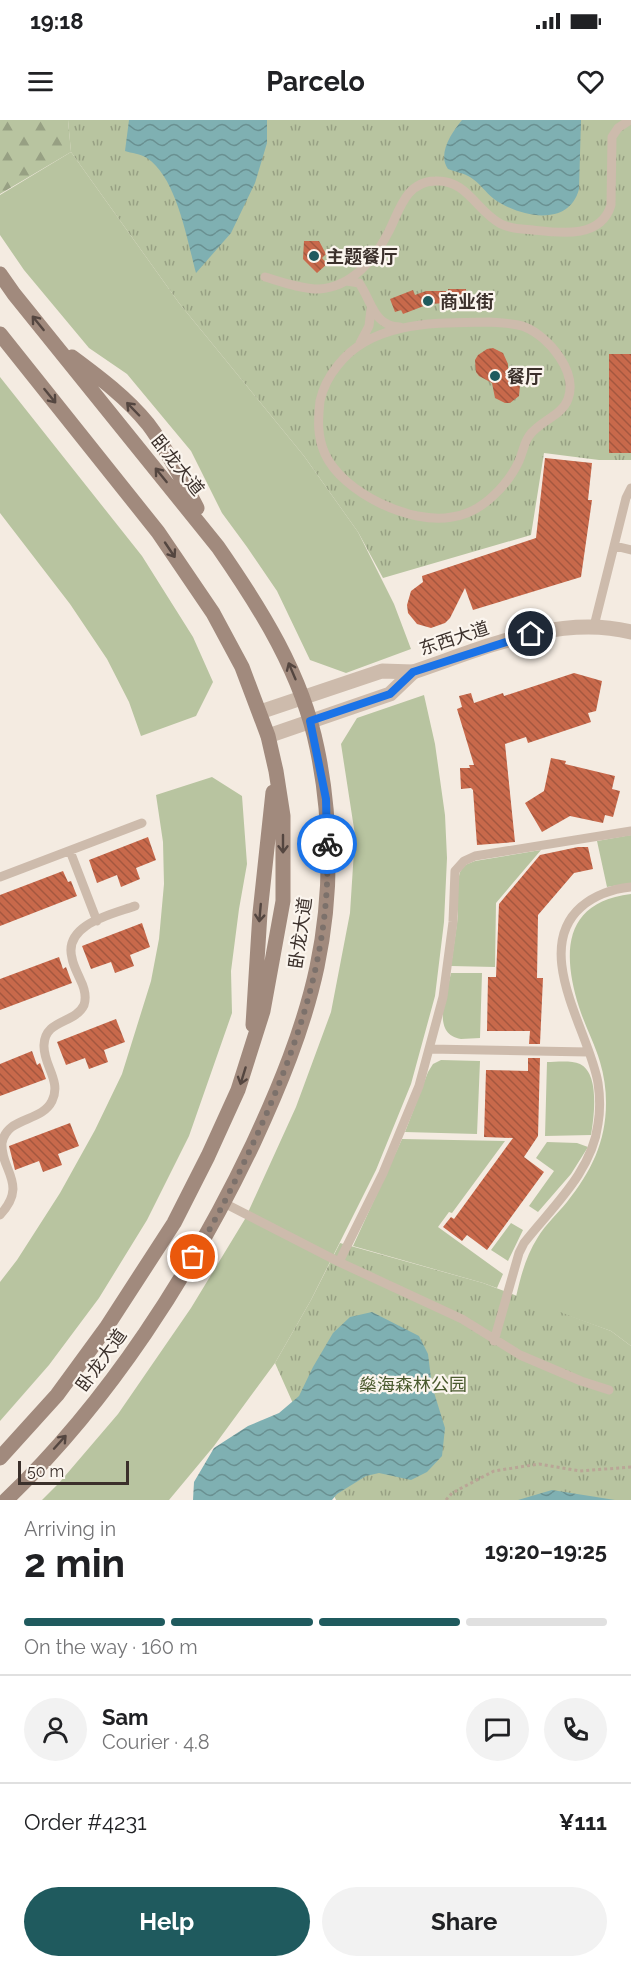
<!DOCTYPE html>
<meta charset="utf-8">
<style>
:root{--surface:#fff;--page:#f2f2f2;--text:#202124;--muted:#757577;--line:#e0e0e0;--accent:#1f5a5e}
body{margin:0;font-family:Raleway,"Noto Sans SC",sans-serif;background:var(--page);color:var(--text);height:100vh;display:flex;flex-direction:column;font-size:22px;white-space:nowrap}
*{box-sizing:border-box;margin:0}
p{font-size:20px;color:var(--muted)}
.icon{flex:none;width:33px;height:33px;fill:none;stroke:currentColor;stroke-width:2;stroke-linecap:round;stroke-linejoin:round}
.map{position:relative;height:1380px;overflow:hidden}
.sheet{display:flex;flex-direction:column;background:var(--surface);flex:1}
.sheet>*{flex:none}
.scale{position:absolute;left:18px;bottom:15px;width:111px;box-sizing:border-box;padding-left:6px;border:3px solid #3b302b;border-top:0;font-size:16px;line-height:21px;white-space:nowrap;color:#3b302b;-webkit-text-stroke:4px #fbf5ee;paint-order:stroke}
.pin{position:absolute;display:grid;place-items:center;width:51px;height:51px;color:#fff;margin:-26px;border:3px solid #fff;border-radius:50%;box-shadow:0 2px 6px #0007}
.courier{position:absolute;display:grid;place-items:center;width:60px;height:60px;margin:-30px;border:4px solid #1a73e8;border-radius:50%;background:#fff;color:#222;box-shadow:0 2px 8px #0007}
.overview em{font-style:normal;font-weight:700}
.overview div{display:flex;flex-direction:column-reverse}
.overview{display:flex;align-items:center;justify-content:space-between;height:102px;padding:0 24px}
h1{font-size:39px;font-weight:700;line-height:45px}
.bar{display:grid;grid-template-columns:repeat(4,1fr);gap:9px 6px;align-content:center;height:72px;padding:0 24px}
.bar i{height:8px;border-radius:4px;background:var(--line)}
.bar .current{background:var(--accent)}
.bar p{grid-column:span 4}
.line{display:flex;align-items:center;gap:15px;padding:0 24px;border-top:2px solid var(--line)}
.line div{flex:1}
.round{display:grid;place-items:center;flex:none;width:63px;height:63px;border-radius:32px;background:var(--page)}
.primary-button{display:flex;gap:12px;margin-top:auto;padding:12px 24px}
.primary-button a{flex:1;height:69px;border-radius:36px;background:var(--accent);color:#fff;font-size:24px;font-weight:700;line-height:69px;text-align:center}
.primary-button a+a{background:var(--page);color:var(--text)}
.status{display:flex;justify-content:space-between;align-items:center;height:42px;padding:0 30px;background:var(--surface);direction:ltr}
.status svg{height:16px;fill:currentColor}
header{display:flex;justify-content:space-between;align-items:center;height:78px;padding:0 24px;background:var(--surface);font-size:27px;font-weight:700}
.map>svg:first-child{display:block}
</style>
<div class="status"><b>19:18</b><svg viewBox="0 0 49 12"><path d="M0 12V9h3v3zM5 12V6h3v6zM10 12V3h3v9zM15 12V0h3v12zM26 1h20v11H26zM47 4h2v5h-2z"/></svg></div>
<header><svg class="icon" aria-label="menu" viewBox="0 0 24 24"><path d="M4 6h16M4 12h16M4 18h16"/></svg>Parcelo<svg class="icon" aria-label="heart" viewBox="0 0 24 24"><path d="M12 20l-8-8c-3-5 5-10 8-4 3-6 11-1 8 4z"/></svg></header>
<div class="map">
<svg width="631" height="1380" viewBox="0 0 631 1380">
<defs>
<pattern id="forest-firs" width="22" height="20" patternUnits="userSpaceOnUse" patternTransform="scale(1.5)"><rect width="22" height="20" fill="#b8c4a0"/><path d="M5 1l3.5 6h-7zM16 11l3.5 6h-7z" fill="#97a083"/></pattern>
<pattern id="park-tufts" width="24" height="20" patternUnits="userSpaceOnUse" patternTransform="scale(1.5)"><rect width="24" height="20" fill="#b8c4a0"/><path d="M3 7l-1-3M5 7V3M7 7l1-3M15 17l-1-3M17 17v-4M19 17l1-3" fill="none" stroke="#97a083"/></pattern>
<pattern id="water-waves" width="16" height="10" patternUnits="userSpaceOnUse" patternTransform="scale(1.5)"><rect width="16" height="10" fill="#7fb0b2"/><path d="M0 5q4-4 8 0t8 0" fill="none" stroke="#699091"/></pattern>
<pattern id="building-back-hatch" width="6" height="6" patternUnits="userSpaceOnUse" patternTransform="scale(1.5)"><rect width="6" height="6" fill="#c8694b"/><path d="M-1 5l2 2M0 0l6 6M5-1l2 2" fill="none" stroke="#a4573f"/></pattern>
</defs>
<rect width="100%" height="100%" fill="#f4ebe1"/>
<path fill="#b8c4a0" d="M71 32 179 183 304 336 358 412 394 484 411 529 346 553 310 540 277 471 247 427 222 393 191 331 127 254 89 228 24 150 0 115V75Z
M0 257 142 436 193 517 213 562 196 596 141 616 129 582 107 539 70 484 0 393Z
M424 575 435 624 445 695 447 738 444 802 435 876 411 964 376 1050 311 1180 275 1243 214 1326 169 1380H42L59 1363 118 1294 191 1188 245 1099 296 987 331 892 350 793 355 715 341 624 357 598Z
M212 657 242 676 247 744 239 789 231 851 232 893 189 1016 147 1100 99 1178 49 1245 0 1301V1162L17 1140 60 1073 95 1010 122 954 151 861 159 819 164 764 163 722 156 675Z
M631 715V763L607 767 597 721Z
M541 730 496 783 495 847 451 846 458 796V760L460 752 465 745 475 741Z
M631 774V1226L611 1211 516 1177C521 1155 526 1136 538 1117 546 1104 557 1094 567 1082 591 1052 606 1022 606 983 606 969 604 955 600 942 595 924 585 906 579 887 562 833 563 782 631 774Z
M451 853H482L480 918C474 918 467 919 461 919 430 914 447 873 451 853Z
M441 940 480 941 477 1014 405 1012 428 952 433 944Z
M547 942C556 942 571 940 580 944 600 954 594 997 591 1015L545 1016Z
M402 1019 505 1021 452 1093 449 1092 438 1107 503 1154 497 1168 483 1163 353 1126Z
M547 1022 577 1023 588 1027 571 1054 538 1092 529 1086 554 1051 536 1038Z
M511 1103 523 1110 508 1141 491 1130Z"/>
<path fill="url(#forest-firs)" d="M0 0H68L71 32 0 74Z"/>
<path fill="url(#park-tufts)" d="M68 0H631V340H599L544 333 531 415 383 458 358 412 304 336 179 183 71 32Z
M340 1123 483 1163 611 1211 631 1226V1380H336L275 1243 311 1180Z"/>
<path fill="url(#water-waves)" d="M129 0H267V23L255 63 231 113 196 153C187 120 177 58 147 38 141 34 131 33 125 31Z
M462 0H581L579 69C569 108 519 97 494 79 485 72 480 63 470 57 464 53 455 52 448 49 437 34 452 12 462 0Z
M372 1192 419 1216 428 1234 432 1266 445 1308 442 1336 427 1352 411 1360 379 1353 366 1356 337 1374 332 1380H193L194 1362 214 1328 248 1306 279 1293 299 1276 313 1247 333 1213 350 1197Z
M552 1370 615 1380H518Z"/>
<path fill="url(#building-back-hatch)" d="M304 121H319L326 134 322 138 327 144 317 153 303 139Z
M448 169H466V182L429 184 403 194 401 190 395 192 390 179 413 170 415 175 426 171H448Z
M493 228 503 233 508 244V253L520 265 519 276 510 283H505L495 278 492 263 479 256 476 252 475 240 478 235 487 229Z
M609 234H631V333H609Z
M545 338 592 343 588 380H592L581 457 473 490 465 468 450 498 445 503 431 508 417 504 408 493 407 485 411 471 423 462 422 456 536 418Z
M574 553 602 561 596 591 588 593 591 602 528 623 526 617 505 624 515 722 477 725 473 670 471 668 461 669 460 648H470L469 645H474L457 589 462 587 459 576 471 573 474 583 503 573 504 576Z
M551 638 566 641 565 644 615 656 612 669 620 671 613 697 605 695 603 703 570 696 542 712 525 683 544 671Z
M148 717 156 740 136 748 140 759 121 767 117 755 97 763 89 740Z
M578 727H588L593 749 574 753 538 795 537 858H543L540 924H529L530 911H487L488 857H496L499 784 540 735Z
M63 751 68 762 71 761 77 776 0 806V775Z
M142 803 150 827 130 835 134 846 115 853 111 842 91 849 82 826Z
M59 837 63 849 66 847 72 863 0 890V859Z
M116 899 125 922 104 930 108 942 89 949 85 938 66 945 57 922Z
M32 931 37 945 40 943 46 959 0 976V944Z
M528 938H540L538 1016 524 1037 544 1052 487 1130 467 1115 462 1121 443 1107 451 1097 454 1099 513 1018 484 1017 486 950 528 951Z
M70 1003 79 1026 58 1034 62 1045 43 1052 39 1041 15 1050 9 1026Z"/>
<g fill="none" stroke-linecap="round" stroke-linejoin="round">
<path stroke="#b9a596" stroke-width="3" stroke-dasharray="3 3" stroke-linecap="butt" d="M446 1380 452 1373 494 1351 539 1344 580 1351 631 1347"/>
<path stroke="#cdbbac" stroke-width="9" d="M265 157C282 162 301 169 319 169 352 167 375 139 389 111 400 89 406 62 435 61 467 59 477 92 501 104 511 109 522 109 533 110 560 113 601 119 611 85L612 17 618 8 630 0
M347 161 359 163C372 181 373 206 400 207
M489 202C501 203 514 203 525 207 549 217 578 252 568 279 562 296 539 301 529 316 524 323 523 332 519 341 513 354 503 367 492 377 481 387 467 395 452 397 411 405 343 373 325 334 317 316 318 300 320 281 323 267 329 256 338 245 373 200 438 203 489 202Z
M360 223 369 206 371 189
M615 426 631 430
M594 506 626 378 631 368
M70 731 97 801
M0 757 142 703
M429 929 588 932
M224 1083 339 1142 462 1199 520 1235 581 1261 609 1270
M0 1095C29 1064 0 1050 2 1023 7 996 41 1003 52 981 62 961 43 945 44 925 45 899 75 904 84 885 87 876 84 867 80 859 77 852 73 845 72 838 63 804 113 794 135 786
M339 1142 383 1053 419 966 443 877 453 802 455 751 464 741 475 736 631 711
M494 1221 519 1133 524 1123C552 1087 592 1052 598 1004 600 992 600 976 598 963 590 913 531 831 581 787 596 774 612 769 631 767"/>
<path stroke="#cdbbac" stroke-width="15" d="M413 552C482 529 557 494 631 512"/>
<path stroke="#cdbbac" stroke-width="15" d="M260 592 382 551 413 552
M268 616 390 574 413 552"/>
<path stroke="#a18a7d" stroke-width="15" d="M0 154 14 174 218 427C261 489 302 554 317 628 332 699 332 776 317 847 304 908 279 968 253 1024 192 1152 109 1282 6 1380
M0 214 158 412 213 493 242 547 268 616 276 651 283 696V781L263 891 238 970 208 1036 174 1103 106 1208 57 1275 0 1338
M72 237C99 257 127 278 148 304 167 329 182 360 197 388
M253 905 260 793 273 672"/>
</g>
<defs><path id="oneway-shaft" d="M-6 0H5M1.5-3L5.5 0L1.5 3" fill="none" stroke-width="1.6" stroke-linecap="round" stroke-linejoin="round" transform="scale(1.5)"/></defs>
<g stroke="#544640">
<use href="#oneway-shaft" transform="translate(38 203) rotate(-129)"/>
<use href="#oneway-shaft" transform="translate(50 276) rotate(51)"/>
<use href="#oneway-shaft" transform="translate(133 289) rotate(-134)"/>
<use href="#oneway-shaft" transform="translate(161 355) rotate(-129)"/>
<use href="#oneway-shaft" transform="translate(170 430) rotate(56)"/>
<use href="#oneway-shaft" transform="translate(292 551) rotate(-113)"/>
<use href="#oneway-shaft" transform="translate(283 724) rotate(90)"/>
<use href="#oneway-shaft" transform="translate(260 793) rotate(95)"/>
<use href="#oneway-shaft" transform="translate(243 956) rotate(107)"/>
<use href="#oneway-shaft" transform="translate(60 1322) rotate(-48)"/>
</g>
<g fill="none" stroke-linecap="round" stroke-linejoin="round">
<path stroke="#7c716b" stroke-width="6" stroke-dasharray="0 10.8" d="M193 1137C214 1104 232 1068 249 1032 295 935 332 832 327 724"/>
<path stroke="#1a73e8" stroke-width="8" d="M327 724 326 679 310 601 390 574 413 552 531 514"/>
</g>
<g fill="#1f5a5e" stroke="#fbf5ee" stroke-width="2">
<circle cx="314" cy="136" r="6"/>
<circle cx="428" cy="181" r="6"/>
<circle cx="495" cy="256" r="6"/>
</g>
<g text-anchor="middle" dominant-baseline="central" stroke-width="4.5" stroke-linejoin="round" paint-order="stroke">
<g font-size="18" font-weight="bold" fill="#3b302b" stroke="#fbf5ee" text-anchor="start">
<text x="326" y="136">主题餐厅</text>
<text x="440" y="181">商业街</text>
<text x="507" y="256">餐厅</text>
</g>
<g font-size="18" fill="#3b302b" stroke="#fbf5ee">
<text transform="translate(178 345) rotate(51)">卧龙大道</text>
<text transform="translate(454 518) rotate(-18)">东西大道</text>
<text transform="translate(300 813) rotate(-82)">卧龙大道</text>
<text transform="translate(101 1240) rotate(-54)">卧龙大道</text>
</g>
<g font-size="18" fill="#4a5a2e" stroke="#fbf5ee">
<text x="413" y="1264">燊海森林公园</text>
</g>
</g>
</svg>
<div class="scale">50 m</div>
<div class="pin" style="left:193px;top:1137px;background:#ea580c"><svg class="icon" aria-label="bag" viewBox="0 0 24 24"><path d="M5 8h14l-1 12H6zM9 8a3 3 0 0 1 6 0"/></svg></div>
<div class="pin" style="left:531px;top:514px;background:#1f2937"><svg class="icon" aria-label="home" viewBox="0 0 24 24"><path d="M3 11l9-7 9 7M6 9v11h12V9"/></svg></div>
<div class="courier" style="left:327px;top:724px"><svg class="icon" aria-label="bike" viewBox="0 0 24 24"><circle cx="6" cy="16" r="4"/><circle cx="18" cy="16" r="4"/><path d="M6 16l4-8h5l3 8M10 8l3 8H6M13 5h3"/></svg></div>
</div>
<section class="sheet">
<div class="overview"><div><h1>2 min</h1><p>Arriving in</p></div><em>19:20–19:25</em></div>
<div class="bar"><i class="current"></i><i class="current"></i><i class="current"></i><i></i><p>On the way · 160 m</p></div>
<div class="line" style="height:108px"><a class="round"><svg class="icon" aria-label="person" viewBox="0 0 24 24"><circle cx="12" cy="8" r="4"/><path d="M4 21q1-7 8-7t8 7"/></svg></a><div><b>Sam</b><p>Courier · 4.8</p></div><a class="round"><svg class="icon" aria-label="chat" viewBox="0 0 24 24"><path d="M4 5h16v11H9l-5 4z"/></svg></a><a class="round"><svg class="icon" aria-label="phone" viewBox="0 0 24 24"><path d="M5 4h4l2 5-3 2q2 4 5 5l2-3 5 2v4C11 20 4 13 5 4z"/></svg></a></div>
<div class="line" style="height:78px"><div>Order #4231</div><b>¥111</b></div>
<div class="primary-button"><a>Help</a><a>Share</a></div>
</section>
